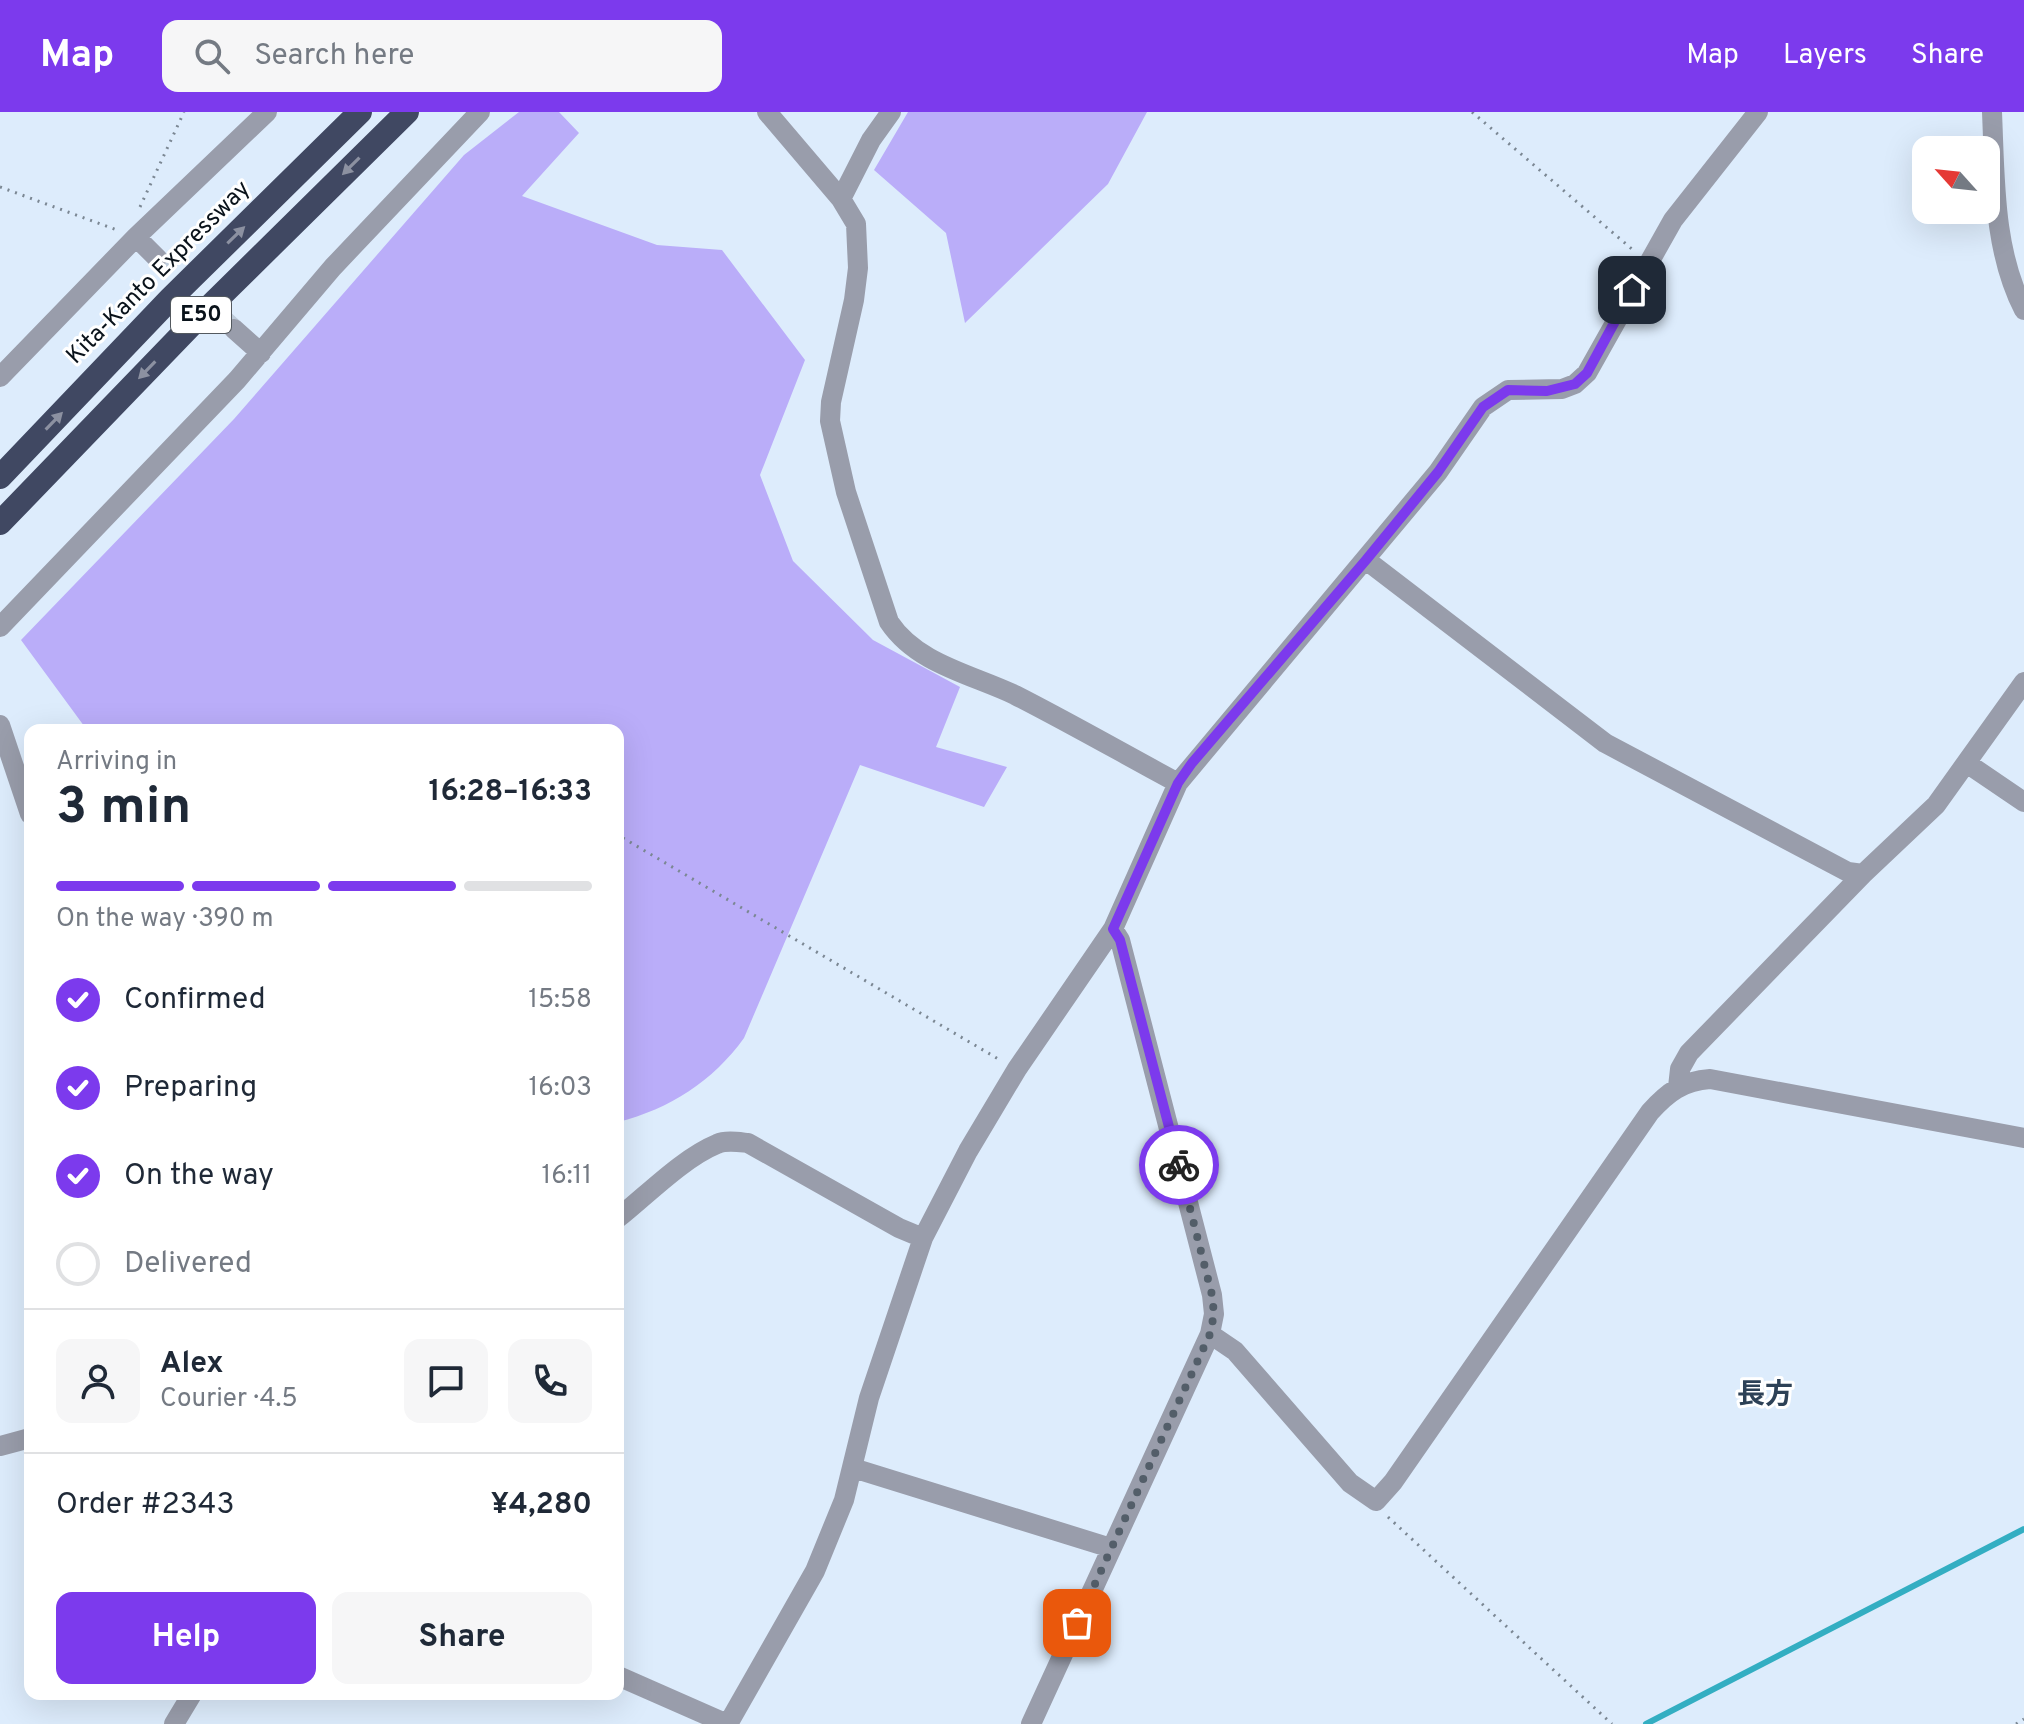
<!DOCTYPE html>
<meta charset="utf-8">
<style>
:root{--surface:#fff;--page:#f6f6f7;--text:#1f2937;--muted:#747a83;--line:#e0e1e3;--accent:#7c3aed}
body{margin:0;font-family:Overpass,"Noto Sans JP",sans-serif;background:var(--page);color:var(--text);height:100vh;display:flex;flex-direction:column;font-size:30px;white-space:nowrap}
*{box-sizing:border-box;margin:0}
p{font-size:26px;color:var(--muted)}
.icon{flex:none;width:44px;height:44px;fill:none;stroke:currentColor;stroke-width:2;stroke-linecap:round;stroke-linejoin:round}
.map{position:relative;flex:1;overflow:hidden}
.panel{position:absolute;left:24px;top:612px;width:600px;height:976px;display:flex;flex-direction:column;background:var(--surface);border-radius:16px;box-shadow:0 8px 32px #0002}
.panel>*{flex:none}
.needle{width:52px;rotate:297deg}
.tools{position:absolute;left:1912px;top:24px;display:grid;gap:16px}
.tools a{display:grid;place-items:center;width:88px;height:88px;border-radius:16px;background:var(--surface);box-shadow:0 8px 32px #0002;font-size:40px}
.pin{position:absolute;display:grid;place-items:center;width:68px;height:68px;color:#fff;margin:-34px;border-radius:16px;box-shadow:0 4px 12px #0006}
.courier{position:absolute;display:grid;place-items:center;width:80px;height:80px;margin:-40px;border:6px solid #7c3aed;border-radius:50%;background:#fff;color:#222;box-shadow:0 2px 10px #0007}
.overview em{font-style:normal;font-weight:700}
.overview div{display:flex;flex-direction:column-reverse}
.overview{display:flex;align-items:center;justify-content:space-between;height:136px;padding:0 32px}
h1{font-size:52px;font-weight:700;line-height:60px}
.bar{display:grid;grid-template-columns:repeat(4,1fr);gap:12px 8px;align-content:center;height:96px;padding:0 32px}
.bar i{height:10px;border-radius:6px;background:var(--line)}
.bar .current{background:var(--accent)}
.bar p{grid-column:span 4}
.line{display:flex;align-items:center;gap:20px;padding:0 32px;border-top:2px solid var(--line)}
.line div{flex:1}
.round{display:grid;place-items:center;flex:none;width:84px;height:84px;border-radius:16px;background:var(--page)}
ol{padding:0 32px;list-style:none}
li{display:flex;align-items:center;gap:24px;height:88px}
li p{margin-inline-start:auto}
li .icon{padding:8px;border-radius:50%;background:var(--accent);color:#fff;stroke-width:4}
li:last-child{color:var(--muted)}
li i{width:44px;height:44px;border:4px solid var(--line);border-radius:50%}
.action{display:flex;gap:16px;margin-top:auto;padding:16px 32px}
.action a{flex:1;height:92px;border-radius:16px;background:var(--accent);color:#fff;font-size:32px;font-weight:700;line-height:92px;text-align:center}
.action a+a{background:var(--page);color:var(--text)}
header{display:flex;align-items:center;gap:48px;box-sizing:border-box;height:112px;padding:0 40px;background:var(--accent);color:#fff}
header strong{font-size:38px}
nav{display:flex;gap:44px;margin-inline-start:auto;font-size:28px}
.search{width:560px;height:72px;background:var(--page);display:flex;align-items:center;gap:20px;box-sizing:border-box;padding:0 28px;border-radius:16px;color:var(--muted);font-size:30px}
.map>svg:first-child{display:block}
</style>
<header>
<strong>Map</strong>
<div class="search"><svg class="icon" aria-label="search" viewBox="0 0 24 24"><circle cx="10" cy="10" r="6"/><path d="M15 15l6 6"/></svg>Search here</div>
<nav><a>Map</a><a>Layers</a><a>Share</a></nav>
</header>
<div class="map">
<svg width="2024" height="1612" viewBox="0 0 2024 1612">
<rect width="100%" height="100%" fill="#ddecfc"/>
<path fill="#baadf9" d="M519 0H559L579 21 522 84 657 133 722 138 805 248 760 363 793 449 873 528 960 575 936 635 1007 655 984 695 860 653 744 926C713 969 670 997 618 1010V618H87L21 528 234 307 464 43Z
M908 0H1147L1108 72 965 211 946 121 874 58Z"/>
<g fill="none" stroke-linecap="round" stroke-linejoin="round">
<path stroke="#33aec2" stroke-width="6" d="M1646 1612 2024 1417"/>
<path stroke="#bdcbda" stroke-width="20" stroke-dasharray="20 10" stroke-linecap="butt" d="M157 146 234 217"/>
<path stroke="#7b8793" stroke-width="3" stroke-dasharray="2 6" stroke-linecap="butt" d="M1472 0 1633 138
M0 75 117 118
M140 95 184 0
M623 726 1000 948
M1388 1405 1612 1612
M2016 1612 2024 1607"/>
<path stroke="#999dab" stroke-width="20" d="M767 0 841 87 856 112 858 156 854 188 831 290 830 309 846 380 889 510C917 552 971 562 1015 583 1070 611 1124 642 1178 671
M1992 0C1995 67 1993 138 2024 198
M841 87 871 28 891 0
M136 125 157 146
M234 217 261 241
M0 265 136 125 267 0
M1366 448 1605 631 1848 760 1863 762 1936 693 2024 570
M0 515 237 268 333 155 480 0
M0 613 30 702
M1968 652 2024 690
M1678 975 1680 957 1689 941 1863 762
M618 1106C647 1083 683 1046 717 1032 726 1028 738 1030 748 1031L899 1116 923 1126
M1210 1222 1235 1239 1350 1371 1376 1389 1393 1370 1650 1000C1668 980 1683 969 1710 967L2024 1026
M0 1334 30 1326
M853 1356 1111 1436
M618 1564 727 1612
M174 1612 192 1582
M728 1612 815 1459 844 1388 869 1286 923 1126 968 1039 1017 957 1113 817 1178 671 1438 360 1483 295 1508 278 1562 277 1575 272 1587 261 1673 108 1758 0
M1031 1612 1210 1222 1214 1202 1212 1183 1120 828 1113 817"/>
<path stroke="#404862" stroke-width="24" d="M0 365 170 187 360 0
M0 411 197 207 407 0"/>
</g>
<defs><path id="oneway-solid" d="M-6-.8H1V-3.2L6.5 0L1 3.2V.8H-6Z" transform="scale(2)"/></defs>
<g fill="#8c91a1">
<use href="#oneway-solid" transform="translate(351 54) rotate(135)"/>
<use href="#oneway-solid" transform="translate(236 123) rotate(-44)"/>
<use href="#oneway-solid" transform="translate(147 258) rotate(134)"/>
<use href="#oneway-solid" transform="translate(54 309) rotate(-46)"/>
</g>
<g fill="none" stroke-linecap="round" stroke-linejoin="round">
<path stroke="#535e69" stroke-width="8" stroke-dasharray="0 14.4" d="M1077 1511 1210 1222 1214 1202 1212 1183 1179 1053"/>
<path stroke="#7c3aed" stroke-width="10" d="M1179 1053 1120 828 1113 817 1178 671 1192 651 1366 448 1438 360 1483 295 1508 278 1547 279 1575 272 1587 261 1632 178"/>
</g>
<g text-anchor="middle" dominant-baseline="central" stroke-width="6" stroke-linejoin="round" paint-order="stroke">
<rect fill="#fff" stroke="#53595f" stroke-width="2" x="171" y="185" width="60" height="36" rx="6"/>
<g font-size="22" font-weight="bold" fill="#09121a">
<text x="201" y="203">E50</text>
</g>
<g font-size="24" fill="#09121a" stroke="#fff">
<text transform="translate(159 161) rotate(-45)">Kita-Kanto Expressway</text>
</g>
<g font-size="28" font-weight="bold" fill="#2d4156" stroke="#fff">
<text x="1765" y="1284">長方</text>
</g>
</g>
</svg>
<div class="tools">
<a><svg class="needle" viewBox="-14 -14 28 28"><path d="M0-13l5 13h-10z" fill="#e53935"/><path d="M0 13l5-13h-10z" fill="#747a83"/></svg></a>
</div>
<div class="pin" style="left:1077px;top:1511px;background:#ea580c"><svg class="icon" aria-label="bag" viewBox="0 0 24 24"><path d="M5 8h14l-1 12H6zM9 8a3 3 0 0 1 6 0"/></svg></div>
<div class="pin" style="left:1632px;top:178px;background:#1f2937"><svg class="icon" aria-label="home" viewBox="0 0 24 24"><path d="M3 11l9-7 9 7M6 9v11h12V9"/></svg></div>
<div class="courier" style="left:1179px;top:1053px"><svg class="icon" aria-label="bike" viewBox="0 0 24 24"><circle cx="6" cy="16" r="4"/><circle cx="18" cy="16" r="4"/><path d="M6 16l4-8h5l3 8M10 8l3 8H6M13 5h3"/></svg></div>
<section class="panel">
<div class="overview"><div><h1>3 min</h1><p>Arriving in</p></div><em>16:28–16:33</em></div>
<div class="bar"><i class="current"></i><i class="current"></i><i class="current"></i><i></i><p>On the way · 390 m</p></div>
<ol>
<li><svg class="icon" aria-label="check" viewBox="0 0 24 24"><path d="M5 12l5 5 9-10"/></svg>Confirmed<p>15:58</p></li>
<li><svg class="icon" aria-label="check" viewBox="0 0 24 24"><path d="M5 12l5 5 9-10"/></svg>Preparing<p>16:03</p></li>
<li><svg class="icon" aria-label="check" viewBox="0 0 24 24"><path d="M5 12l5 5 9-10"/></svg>On the way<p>16:11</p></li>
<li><i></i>Delivered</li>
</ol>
<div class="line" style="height:144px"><a class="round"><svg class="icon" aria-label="person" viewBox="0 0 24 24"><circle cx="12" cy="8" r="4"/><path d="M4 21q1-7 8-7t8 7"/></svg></a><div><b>Alex</b><p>Courier · 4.5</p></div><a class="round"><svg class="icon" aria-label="chat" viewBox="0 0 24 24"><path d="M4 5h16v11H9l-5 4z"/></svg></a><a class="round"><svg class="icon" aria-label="phone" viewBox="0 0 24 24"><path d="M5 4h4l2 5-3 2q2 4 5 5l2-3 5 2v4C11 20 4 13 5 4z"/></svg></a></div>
<div class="line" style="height:104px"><div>Order #2343</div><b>¥4,280</b></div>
<div class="action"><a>Help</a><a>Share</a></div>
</section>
</div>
